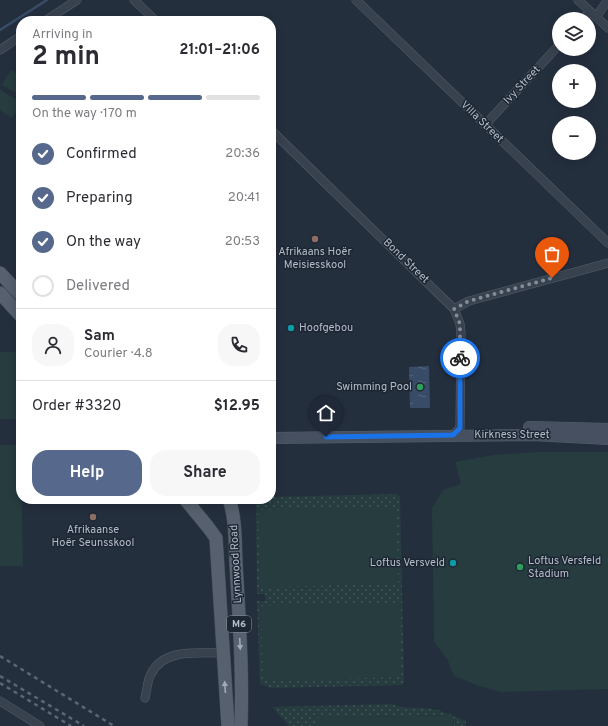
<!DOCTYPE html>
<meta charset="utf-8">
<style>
:root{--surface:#fff;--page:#f7f7f7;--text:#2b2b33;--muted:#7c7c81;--line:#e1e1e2;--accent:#56698c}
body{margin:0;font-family:Overpass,sans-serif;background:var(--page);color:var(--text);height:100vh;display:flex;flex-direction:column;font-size:15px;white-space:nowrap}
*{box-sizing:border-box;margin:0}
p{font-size:13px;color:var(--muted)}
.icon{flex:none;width:22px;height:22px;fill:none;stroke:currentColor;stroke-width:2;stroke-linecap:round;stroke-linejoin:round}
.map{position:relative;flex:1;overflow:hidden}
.sheet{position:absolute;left:16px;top:16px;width:260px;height:488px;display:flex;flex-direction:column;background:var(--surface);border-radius:16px;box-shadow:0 2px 10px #0003}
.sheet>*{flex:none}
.buttons{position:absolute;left:552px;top:12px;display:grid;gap:8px}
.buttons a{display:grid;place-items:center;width:44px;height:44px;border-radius:50%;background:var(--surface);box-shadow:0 2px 10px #0003;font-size:20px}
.pin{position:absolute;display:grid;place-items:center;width:34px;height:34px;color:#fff;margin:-41px -17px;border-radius:50% 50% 50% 0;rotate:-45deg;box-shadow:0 0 4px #0007}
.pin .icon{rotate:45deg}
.courier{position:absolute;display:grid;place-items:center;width:40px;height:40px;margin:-20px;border:3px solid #1a73e8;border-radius:50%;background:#fff;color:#222;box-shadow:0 1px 5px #0007}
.summary em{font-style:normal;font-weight:700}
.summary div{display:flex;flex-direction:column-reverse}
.summary{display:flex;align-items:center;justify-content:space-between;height:68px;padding:0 16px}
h1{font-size:26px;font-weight:700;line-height:30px}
.bar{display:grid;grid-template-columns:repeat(4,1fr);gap:6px 4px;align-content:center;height:48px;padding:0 16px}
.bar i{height:5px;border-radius:3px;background:var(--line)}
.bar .on{background:var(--accent)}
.bar p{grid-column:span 4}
.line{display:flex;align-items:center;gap:10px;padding:0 16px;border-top:1px solid var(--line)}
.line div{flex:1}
.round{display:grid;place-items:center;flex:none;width:42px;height:42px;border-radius:16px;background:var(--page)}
ol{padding:0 16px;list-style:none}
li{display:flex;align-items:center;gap:12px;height:44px}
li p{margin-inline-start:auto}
li .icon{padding:4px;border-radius:50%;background:var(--accent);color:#fff;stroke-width:4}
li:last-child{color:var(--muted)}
li i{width:22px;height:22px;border:2px solid var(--line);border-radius:50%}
.cta{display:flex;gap:8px;margin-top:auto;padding:8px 16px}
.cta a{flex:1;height:46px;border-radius:16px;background:var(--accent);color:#fff;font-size:16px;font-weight:700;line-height:46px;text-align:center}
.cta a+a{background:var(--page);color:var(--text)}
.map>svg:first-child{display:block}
</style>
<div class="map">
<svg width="608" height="726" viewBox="0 0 608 726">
<defs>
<pattern id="grass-dots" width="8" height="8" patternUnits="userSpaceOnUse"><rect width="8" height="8" fill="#263c3f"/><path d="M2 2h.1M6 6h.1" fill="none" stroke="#435659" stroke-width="1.8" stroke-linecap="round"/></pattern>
<pattern id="water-ripples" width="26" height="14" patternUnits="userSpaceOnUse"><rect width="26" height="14" fill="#394c67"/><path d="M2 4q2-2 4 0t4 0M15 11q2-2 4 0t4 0" fill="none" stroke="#53647b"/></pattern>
</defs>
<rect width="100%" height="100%" fill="#242f3e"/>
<path fill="url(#grass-dots)" d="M396 494 400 496 404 682 402 685 270 688 260 684 257 601H265V594H257L256 499H271V497Z
M392 704C403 709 412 707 424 708 439 709 452 715 466 721V726H454L453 715 315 718V726H289L272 707Z"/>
<path fill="#263c3f" d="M11 70 21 76V96L2 85Z
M0 90 21 102 12 118 0 110Z
M0 352H21V419H0Z
M0 445H21L23 566H0Z
M540 452H608V689L501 692 479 686 454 676 447 659 434 642 432 508 443 490 461 484 455 462 493 455Z
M396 507 398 584 260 587 258 510Z
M399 603 401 677 263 681 261 606Z
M453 715 454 726H315V718Z"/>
<path fill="url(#water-ripples)" d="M429 366 430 408H410L409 367Z"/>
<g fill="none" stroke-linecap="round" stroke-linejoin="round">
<path stroke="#394c67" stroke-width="2.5" d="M0 30 47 0"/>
<g stroke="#565f6c" stroke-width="9">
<path id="street" d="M134 0 156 21
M356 0 608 243
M578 0 608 28
M596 17 608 0
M583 19 590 12
M45 21 77 0
M0 50 21 36
M485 125 559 45
M271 130 454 309 460 324 461 333 460 428 453 435
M454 309 469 301 608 263
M145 698C147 691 147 681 151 674 163 648 199 653 223 653
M0 701 40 726"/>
</g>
<g stroke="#565f6c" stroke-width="12">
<path id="secondary" d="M529 427 608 429
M271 438 532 435 608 439"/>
</g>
<g stroke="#414a57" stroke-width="14">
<path id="primary" d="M0 273 21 295
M0 293 21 316
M185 499 208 527 216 538 228 726
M229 499C236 519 235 543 236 563 239 617 243 672 241 726"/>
</g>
<use href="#street" stroke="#38414e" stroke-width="8"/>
<use href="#secondary" stroke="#465061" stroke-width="11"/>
<use href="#primary" stroke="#56606e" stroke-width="13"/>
<path stroke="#5a6575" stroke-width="2.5" stroke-dasharray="4 4" stroke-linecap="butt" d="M0 656 114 726
M0 676 84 726
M0 683 71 726"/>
</g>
<defs><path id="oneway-solid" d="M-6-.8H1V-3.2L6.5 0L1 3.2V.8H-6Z"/></defs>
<g fill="#a1aab7">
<use href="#oneway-solid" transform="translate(240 644) rotate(87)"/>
<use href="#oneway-solid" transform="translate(225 687) rotate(-94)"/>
</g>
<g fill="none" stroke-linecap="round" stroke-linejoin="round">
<path stroke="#828b98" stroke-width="4" stroke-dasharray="0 7.2" d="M460 358V324L454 309 469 301 552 278"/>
<path stroke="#1a73e8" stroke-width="5" d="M326 437 453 435 460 428V358"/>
</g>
<g fill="#8d6e63" stroke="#1d2633" stroke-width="1.5">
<circle cx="315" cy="239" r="4"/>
<circle cx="93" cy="517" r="4"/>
</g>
<g fill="#0f9aa8" stroke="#1d2633" stroke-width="1.5">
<circle cx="291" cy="328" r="4"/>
<circle cx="453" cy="563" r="4"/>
</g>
<g fill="#2e9e5b" stroke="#1d2633" stroke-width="1.5">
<circle cx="420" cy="387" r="4"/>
<circle cx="520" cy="567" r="4"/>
</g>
<g text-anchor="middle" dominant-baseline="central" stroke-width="3" stroke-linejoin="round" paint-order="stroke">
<rect fill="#1d2633" stroke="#878f9c" stroke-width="1" x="227" y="616" width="24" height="16" rx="3"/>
<g font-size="10" font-weight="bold" fill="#b4bcc9">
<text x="239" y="624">M6</text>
</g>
<g font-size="11" fill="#b4bcc9" stroke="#1d2633">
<text transform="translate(522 85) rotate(-47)">Ivy Street</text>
<text transform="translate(482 122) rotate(44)">Villa Street</text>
<text transform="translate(406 261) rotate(44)">Bond Street</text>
<text x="512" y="435">Kirkness Street</text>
<text transform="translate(236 564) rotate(-93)">Lynnwood Road</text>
</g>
<g font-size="11" fill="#b4bcc9" stroke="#1d2633">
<text x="315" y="252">Afrikaans Hoër<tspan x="315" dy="13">Meisiesskool</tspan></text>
<text x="299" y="328" text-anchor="start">Hoofgebou</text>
<text x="412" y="387" text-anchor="end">Swimming Pool</text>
<text x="93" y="530">Afrikaanse<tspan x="93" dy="13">Hoër Seunsskool</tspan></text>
<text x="528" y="561" text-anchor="start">Loftus Versfeld<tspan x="528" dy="13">Stadium</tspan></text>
<text x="445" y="563" text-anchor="end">Loftus Versveld</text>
</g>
</g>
</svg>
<div class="buttons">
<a><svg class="icon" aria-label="layers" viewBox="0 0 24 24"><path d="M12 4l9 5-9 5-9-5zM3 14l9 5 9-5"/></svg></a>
<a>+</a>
<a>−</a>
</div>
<div class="pin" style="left:552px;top:278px;background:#ea580c"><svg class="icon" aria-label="bag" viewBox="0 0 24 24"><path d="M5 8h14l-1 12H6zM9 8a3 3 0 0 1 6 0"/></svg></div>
<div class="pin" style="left:326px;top:437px;background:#1f2937"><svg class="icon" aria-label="home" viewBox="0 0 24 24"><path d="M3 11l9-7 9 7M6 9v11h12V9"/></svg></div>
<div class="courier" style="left:460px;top:358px"><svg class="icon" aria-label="bike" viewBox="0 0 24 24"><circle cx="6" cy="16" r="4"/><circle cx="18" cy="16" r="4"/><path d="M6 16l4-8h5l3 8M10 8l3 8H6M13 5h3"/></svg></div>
<section class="sheet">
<div class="summary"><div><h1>2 min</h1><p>Arriving in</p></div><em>21:01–21:06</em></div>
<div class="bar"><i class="on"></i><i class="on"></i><i class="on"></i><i></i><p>On the way · 170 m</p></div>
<ol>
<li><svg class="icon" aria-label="check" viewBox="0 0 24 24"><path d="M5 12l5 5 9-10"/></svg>Confirmed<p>20:36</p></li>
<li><svg class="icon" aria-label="check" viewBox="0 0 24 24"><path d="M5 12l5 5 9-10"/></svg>Preparing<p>20:41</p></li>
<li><svg class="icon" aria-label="check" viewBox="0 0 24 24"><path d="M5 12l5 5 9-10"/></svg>On the way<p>20:53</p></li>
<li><i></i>Delivered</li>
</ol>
<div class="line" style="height:72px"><a class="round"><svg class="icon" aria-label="person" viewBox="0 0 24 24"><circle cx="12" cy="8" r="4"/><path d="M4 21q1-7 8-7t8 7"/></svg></a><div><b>Sam</b><p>Courier · 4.8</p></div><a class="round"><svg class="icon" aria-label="phone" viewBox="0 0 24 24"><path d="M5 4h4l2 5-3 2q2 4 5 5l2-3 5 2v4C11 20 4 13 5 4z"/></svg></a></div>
<div class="line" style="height:52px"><div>Order #3320</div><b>$12.95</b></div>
<div class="cta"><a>Help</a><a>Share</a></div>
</section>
</div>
